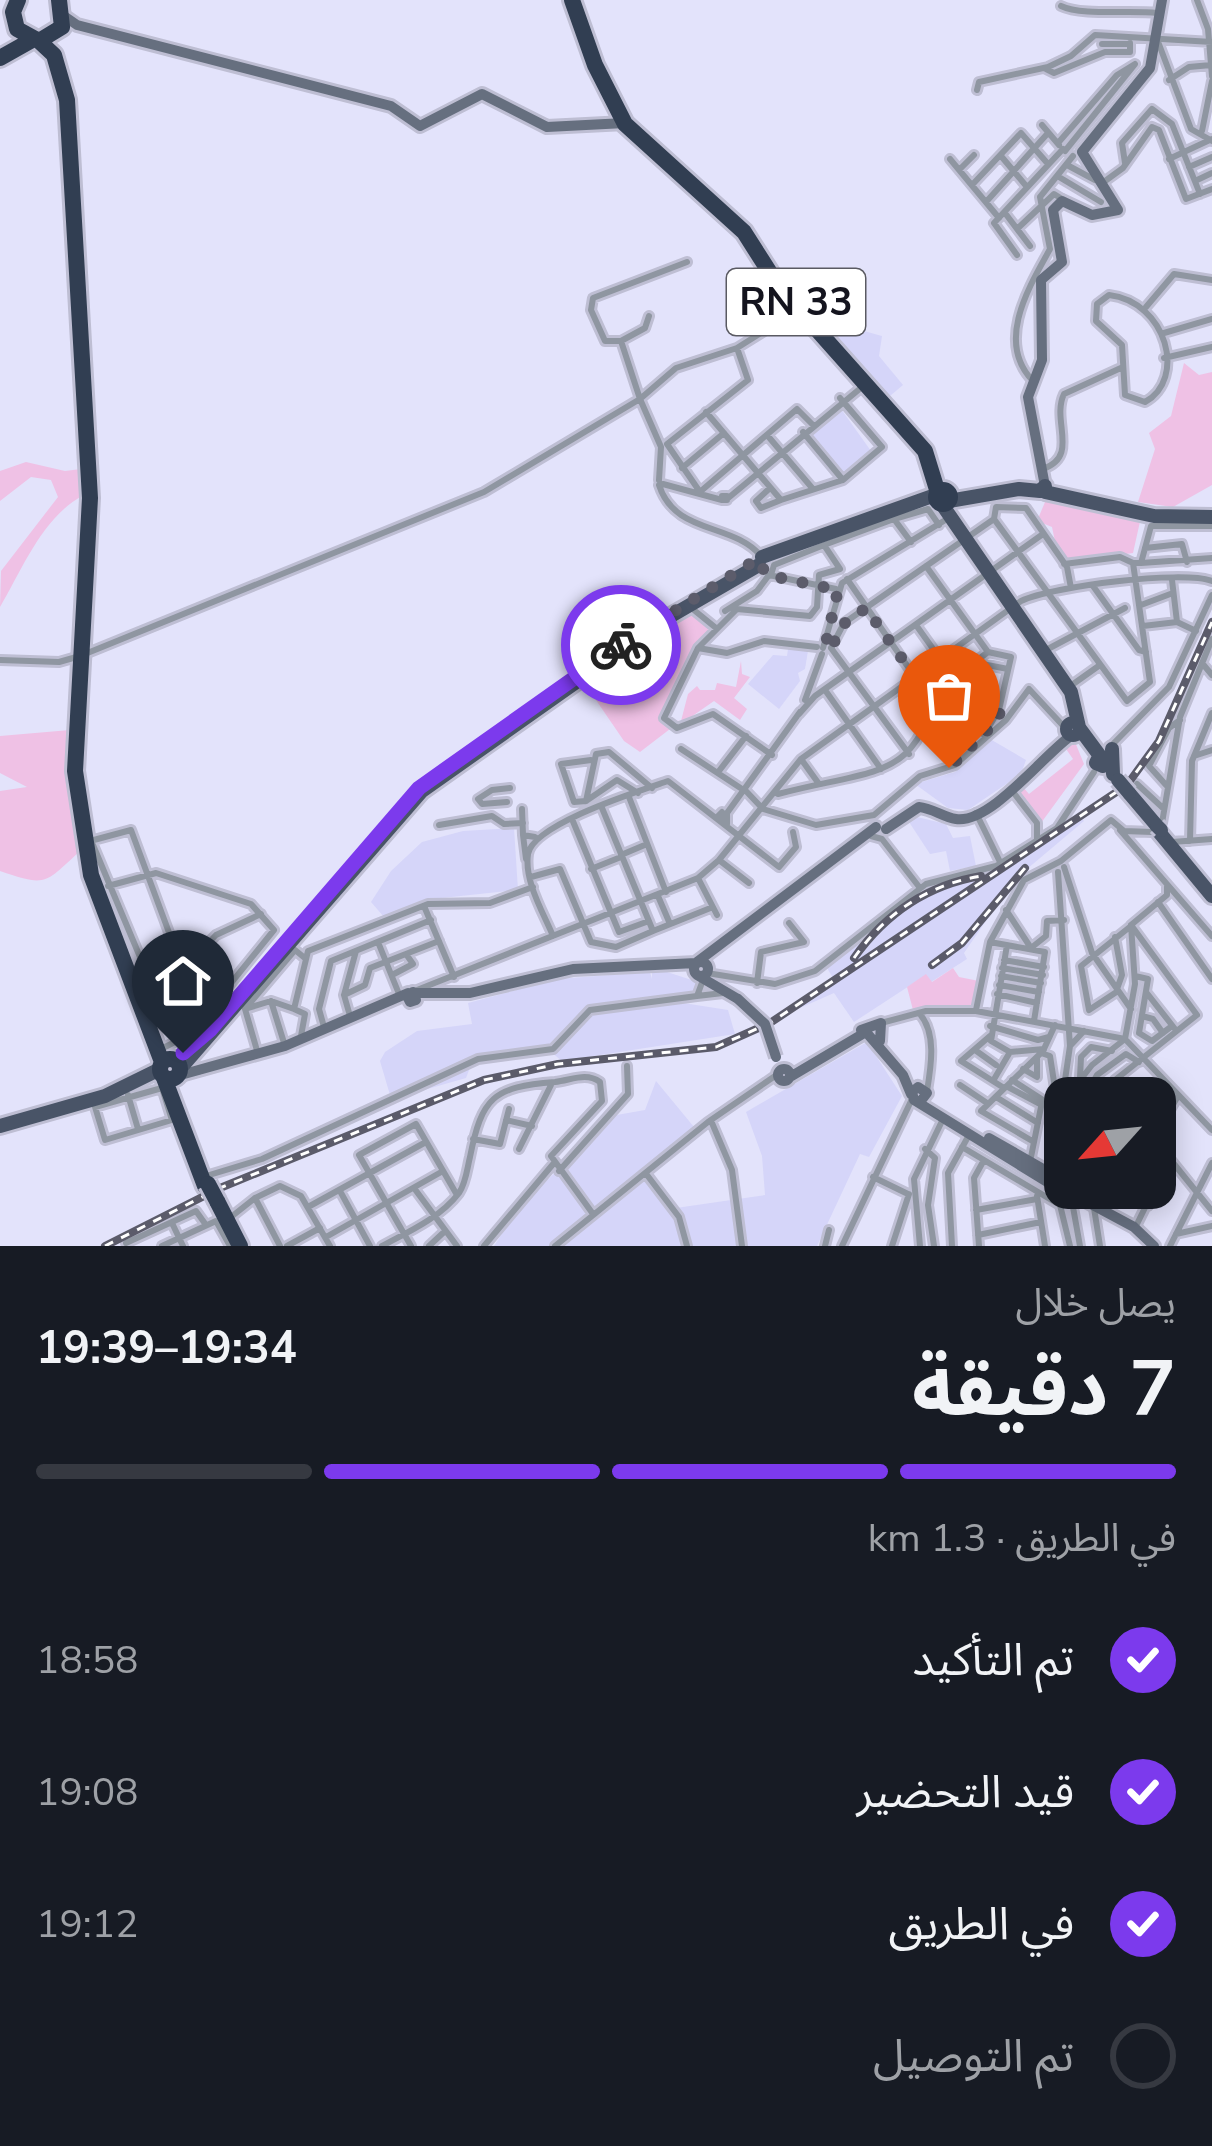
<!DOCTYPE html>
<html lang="ar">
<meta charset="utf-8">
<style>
:root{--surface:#171b24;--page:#242831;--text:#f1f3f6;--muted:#9ea1a6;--line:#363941;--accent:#7c3aed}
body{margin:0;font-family:"Nunito Sans","Noto Sans Arabic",sans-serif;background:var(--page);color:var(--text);direction:rtl;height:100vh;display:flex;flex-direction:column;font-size:45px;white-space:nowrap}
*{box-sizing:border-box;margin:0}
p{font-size:39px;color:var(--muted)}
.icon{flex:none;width:66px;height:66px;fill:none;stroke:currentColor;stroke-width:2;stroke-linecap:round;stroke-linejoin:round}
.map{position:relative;height:1246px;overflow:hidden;direction:ltr}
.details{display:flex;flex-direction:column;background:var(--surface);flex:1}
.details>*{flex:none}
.needle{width:78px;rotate:243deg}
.controls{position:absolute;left:1044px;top:1077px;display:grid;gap:24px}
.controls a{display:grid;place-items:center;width:132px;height:132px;border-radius:24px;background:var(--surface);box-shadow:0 6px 30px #0003;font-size:60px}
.pin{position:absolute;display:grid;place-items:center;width:102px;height:102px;color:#fff;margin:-123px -51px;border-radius:50% 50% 50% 0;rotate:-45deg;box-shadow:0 0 12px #0007}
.pin .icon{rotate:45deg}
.courier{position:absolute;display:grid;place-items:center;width:120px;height:120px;margin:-60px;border:9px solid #7c3aed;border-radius:50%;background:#fff;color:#222;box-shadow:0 3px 15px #0007}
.summary em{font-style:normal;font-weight:700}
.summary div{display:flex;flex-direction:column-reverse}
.summary{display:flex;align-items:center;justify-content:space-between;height:204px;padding:0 36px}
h1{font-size:78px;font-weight:700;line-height:90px}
.bar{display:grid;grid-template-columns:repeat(4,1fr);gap:18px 12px;align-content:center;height:144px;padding:0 36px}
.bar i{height:15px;border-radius:9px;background:var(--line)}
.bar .selected{background:var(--accent)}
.bar p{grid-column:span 4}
ol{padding:0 36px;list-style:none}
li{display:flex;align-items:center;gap:36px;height:132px}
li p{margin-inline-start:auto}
li .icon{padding:12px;border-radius:50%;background:var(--accent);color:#fff;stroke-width:4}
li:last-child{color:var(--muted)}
li i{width:66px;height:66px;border:6px solid var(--line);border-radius:50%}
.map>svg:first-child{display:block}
</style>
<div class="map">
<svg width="1212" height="1246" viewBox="0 0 1212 1246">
<rect width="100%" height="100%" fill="#e3e3fb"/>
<path fill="#d5d5f9" d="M835 296 841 314 864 331 882 336 879 356 903 385 884 401 814 319Z
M841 409 871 451 843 474 811 434Z
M788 649 808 651 805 669 798 673 800 681 779 709 748 684 773 655 787 656Z
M990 739 1026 760 1021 774 968 810 948 808 915 784 955 772Z
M1080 816 1084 821 1014 880 964 953 967 959 931 982 926 975 854 1022 834 993 800 1008 798 1003 833 978 827 968 911 898 946 880 996 871Z
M917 817 946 824 953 838 970 836 976 866 950 871 946 851 930 854 909 822Z
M514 828 518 890 423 900 384 917 371 902 391 871 422 842 463 831Z
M650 972 652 979V972H667L701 983 696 993 655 997V1005L677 1002 728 1010 735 1034 562 1061 551 1052 510 1055 471 1065 466 1078 403 1096 390 1095 380 1061 385 1052 417 1031 472 1024 468 1003 557 979Z
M867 1042 902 1096 869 1157 860 1154 817 1246H494L521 1204 557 1171 561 1175 611 1116 645 1110 656 1081 694 1127 642 1171 669 1209 765 1195 762 1156 746 1112Z"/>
<path fill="#efc1e5" d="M1184 363 1199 375 1212 372V485L1173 507 1138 502 1155 449 1149 433 1171 416Z
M26 462 65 471 81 469 84 495C43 516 23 568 0 607L1 571 58 497 51 480 31 477 0 501V471Z
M1048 495 1141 517 1133 553 1067 562 1057 551 1052 527 1037 521Z
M688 610 709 624 708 635 674 685 662 719 670 729 640 752 624 741 585 684Z
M741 661 742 674 750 677 734 698 747 709 740 720 714 701 681 724 668 720 681 721 688 694 697 686 700 690H715L717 683 736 687Z
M70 730 79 852C44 884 47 887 0 871V791L27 787 0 773V736Z
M1075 742 1084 764 1041 823 1018 791 1023 787 1029 794 1073 759 1066 749Z
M953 968 959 977 979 981 974 1007 913 1010 907 987 926 974 932 982Z"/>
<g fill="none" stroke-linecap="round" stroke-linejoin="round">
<g stroke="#bebed3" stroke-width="12">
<path id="street" d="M1197 0 1208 29 1212 76
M1061 6C1081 16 1131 10 1157 13
M1157 39 1191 129 1212 141
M1102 44H1129
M1046 69 1054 73 1105 52H1130V43
M1169 80 1189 67 1211 65
M977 90 979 82 1048 67 1071 56 1095 35 1212 42
M1042 125 1059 145
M1202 131 1212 81
M1058 143 1117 75 1135 64 1065 151
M1001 156 1027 187
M950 159 999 218
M1169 159 1212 139
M1125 163 1122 143 1152 109 1172 124 1200 194
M1067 165 1095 180
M1189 167 1212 157
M959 170 974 155
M1059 177 1101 202
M1195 181 1212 173
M1101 184 1123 168 1152 127 1159 130 1186 199 1212 189
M972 185 1021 133 1048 164
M986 202 1048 133
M1005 213 1030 246
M1017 229 1054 194 1062 199
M1017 255 994 223 1063 149
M1109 295C1167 302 1187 379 1145 402L1125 395 1122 345 1096 321 1097 304Z
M1146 307 1174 274 1212 280
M1164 333 1212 319
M620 341H605L591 310 593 298 687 262
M1164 358 1212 347
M1033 381C995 342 1029 287 1050 249L1040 197 1073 156
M706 412 781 500 843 480 882 447 840 398
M803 432 843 480
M767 435 813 489
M682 468 724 433
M1043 469C1080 456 1051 421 1064 394L1123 367
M659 480 661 447 640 399 676 368 737 348 796 311
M663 484 722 500
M659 485C675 535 732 522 761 556
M770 488 756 501 761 508 781 500
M701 491 797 409 814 426
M700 492 667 444 748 380 737 348
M722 496H727V500H722Z
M727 499 862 387
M894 519 928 509 939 525
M994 519 1127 701 1150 682 1133 563
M994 519 996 507 1026 508 1067 567 1071 588
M824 545 894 519 911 542
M1145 548 1182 544 1187 562
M1133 563H1141L1151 526H1212
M1141 563 1212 558
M1064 564 1120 557 1133 563
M926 566 988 652
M771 575 774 565 824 545 840 569 819 575 817 607 810 616 737 609 698 648 664 718 677 728 713 714 772 755
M847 579 915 677
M1172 580 1177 622
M1093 586 1139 650 1146 652
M1141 605 1173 593
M689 606 716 628
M725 611 757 591 769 575 836 589
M916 625 941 660
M1143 626 1177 622 1196 631
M698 648 727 653 764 641 817 647
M823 648 842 583 947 519
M831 648 844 623 994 519
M831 648 909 754
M1046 650 1125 608
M988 652 1011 657 999 710
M85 654 484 492 640 399 621 341 645 328 649 316
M0 660 59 662 80 656
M1202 663 1212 675
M982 664 1008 669
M941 666 954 678 988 652
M1069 687 1100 665
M825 690 881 769
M805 700 822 654
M947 700 952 678
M933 706 946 700 999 710 984 735
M799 714 815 696 1043 534
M1112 745 1169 687 1212 595
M681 749 742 789
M1194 756 1212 750
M801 759 819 784
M719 771 746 736
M1137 784 1164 809
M1166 785 1149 766 1169 728 1180 720
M745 790 763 809 816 825 874 815 920 776 955 765 1006 720 1029 689 1067 730
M1013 792 1037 823V841
M638 793 617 780 586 801 596 754 609 752 652 788
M778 794C883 766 921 785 942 662
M629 797 666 892
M586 801 574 802 561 764 591 760
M507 802 482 804 478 799 492 790 510 788
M602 808 653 931 713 907
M522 809 523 835 535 837
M722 812 725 816 722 819 718 816Z
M976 813 1001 864
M572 819 619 932 649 921
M1162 823 1180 717 1212 639
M727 824V813L800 712
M439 825 492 816 504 824 523 823
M131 830 184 973 214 1002
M1120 830 1212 936
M523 835 526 859
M871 836 882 839 920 888
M90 841 131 830
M1190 841 1192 761 1212 713
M1172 842 1212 839
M93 845 140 957 138 980
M621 855 647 844
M719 860 749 883
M1064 867 1092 953 1131 1009
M591 869 621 857
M1058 872 1070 1046
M531 877 560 869 591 942 616 947 653 931
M698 878 717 915
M108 886 156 873 251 904 274 930 189 1035 165 1047
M658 896 670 924
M1158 902 1212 979
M424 906 454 977
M1006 910 1031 948 1046 936 1047 921 1064 920
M553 936C543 912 524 881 528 854 533 824 639 791 668 781L779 867 796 847 793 832
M1115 937 1122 975 1117 989
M378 942 399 994
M990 942 1045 952 1034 1021
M1007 945 991 1041 1010 1052 1044 1049
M182 956 190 970 221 996
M1004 960 1044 967
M141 961 177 947
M186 966 216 935 261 914
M1002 968 1043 975
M707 973 775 984 815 971 926 884 996 866 1057 828 1094 772
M392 975 413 964 406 954
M1001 976 1041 983
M1135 976 1148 979 1139 1033 1152 1041 1172 1026
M703 980 697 996 723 993
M757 983 761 952 804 942 789 923
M999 985 1039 992
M417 990 698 878 719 860 801 759 1021 601C1053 586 1182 570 1212 581
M1118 991 1089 1010 1081 966 1131 926
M1146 992 1175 1029
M997 994 1037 1003
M344 995 365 985 370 968 439 941
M271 1001 294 1009
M245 1009 295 950 306 959
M976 1010 990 942 1024 880 1061 861 1111 820 1124 831 1152 832
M919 1013C937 1032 931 1067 927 1091
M350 1016 344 995 356 951
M1142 1016 1153 1019 1163 1033
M881 1023 926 1011H976L1125 1039 1212 1130
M990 1026 1038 1040 1049 1037
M324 1027 319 1009 331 961 431 920
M301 1036 305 1014 294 1009 308 951 428 904 490 903 533 887
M990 1036 961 1061 1004 1088
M975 1050 996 1065
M1041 1053 1050 1056 1056 1095
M258 1054 245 1009 271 1001 285 1046
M1023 1069 1037 1077V1057
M1080 1078 1081 1057 1091 1047 1112 1051
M1012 1080 1043 1100
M993 1081 1010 1052
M960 1085 987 1103
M1008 1087 1042 1105
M162 1088 172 1120 105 1140 95 1107Z
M128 1095 138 1129
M996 1097 1038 1123
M1066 1098 1092 1065 1125 1039 1135 984 1131 925 1167 895V887
M1084 1098 1097 1075 1126 1054 1139 1062
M1104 1098 1115 1080 1197 1015 1131 925
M1061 1107 1070 1046 1084 1031
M506 1120 532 1126
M712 1123 732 1170 742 1246
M473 1139 500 1144 509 1109
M1034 1142 981 1111 1043 1051 1055 1025
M962 1147 1060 1205 1070 1246
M519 1149 552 1083
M925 1149 935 1158 928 1205 934 1246
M1162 1149 1212 1211
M1030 1162 1042 1102 1066 1094
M559 1171 628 1094 627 1066
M647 1175 679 1217 687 1246
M206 1176 262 1159 478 1059 553 1049 590 1010 697 996
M873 1177 908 1194
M1060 1177 1056 1154 1061 1108
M414 1188 457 1246
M1117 1188 1148 1206
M340 1191 370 1246
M1037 1196 1045 1246
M1071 1196 1080 1246
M308 1207 426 1142
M1094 1208 1100 1246
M976 1210 1037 1199
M231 1217 255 1198
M172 1223 183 1246
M1137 1224 1160 1177V1127L1178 1096
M1176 1234 1212 1226
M978 1235 1041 1222
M326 1237 443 1171
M126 1243 196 1211 206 1225
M162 1246 216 1221 230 1246
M280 1246 255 1198 280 1186 301 1196 330 1246
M287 1246 320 1228
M382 1246C408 1232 440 1218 459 1193 466 1183 467 1169 470 1157 482 1097 493 1087 555 1082 572 1080 586 1072 600 1082L602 1101 551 1156 593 1214
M411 1246 359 1155 416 1124 457 1195
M429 1246 443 1233
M484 1246 554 1163
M555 1246 708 1122 778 1074
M825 1246 829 1230
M842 1246 912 1099
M892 1246 909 1194
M920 1246 914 1179 943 1119
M952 1246 948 1173 969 1135
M979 1246 974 1178 984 1160
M1170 1246 1212 1163"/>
</g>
<g stroke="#bebed3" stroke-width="16">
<path id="secondary" d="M64 16 77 25 391 106 420 126 482 94 547 127 625 123
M1045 486 1028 397 1042 360 1041 280 1062 262 1053 210 1062 201 1092 215 1118 210 1082 152 1150 68 1162 0
M886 829 919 807C932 808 943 817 956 819 991 824 1045 753 1072 735
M694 969a7 7 0 1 1 14 0a7 7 0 1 1-14 0Z
M697 962 876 827
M697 975 738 999
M413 992 416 1000 410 1002 407 996Z
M415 993H470L573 969 696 963
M861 1030 881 1023 880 1041
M778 1075a6 6 0 1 1 12 0a6 6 0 1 1-12 0Z
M177 1076 285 1046 408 993
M790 1077 866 1032 903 1075 911 1094
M920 1102 927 1093 918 1087 912 1092 914 1100 1057 1188
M989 1138 1059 1178
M1065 1190 1134 1227 1154 1246"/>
</g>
<g stroke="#bebed3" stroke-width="20">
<path id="primary" d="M1045 492 1154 516 1212 517
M949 501 1019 489 1040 491 1045 486
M941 503 1071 692 1079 727
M762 557 938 494
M1067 729a6 6 0 1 1 12 0a6 6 0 1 1-12 0Z
M1080 729 1100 756
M1112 749 1113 774
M1099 757 1105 759 1103 766 1096 763Z
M1129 793 1157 826
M1159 832 1212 896
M180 1069 422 791 664 620 759 565
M0 1126 105 1096 160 1069"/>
</g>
<g stroke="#bebed3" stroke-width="22">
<path id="highway" d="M18 0 13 12 17 29 39 41 62 27 59 0
M572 0 595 65 625 124 744 232 779 287 925 451 938 493
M39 41 54 55 67 100 90 498 75 771 91 875 162 1062
M0 58 32 40
M936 497a7 7 0 1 1 14 0a7 7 0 1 1-14 0Z
M160 1069a10 10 0 1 1 20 0a10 10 0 1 1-20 0Z
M164 1078 205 1186
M217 1201 240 1246"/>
</g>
<use href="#street" stroke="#8f96a1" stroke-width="6"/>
<use href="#secondary" stroke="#666f7f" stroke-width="10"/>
<use href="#primary" stroke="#495467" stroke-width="14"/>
<use href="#highway" stroke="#313e52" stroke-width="16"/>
<g stroke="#5b5b6a" stroke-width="8">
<path id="rail" d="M854 958C886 913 927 885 981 876
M932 965 962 943 1025 868
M105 1246 220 1188 484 1080 558 1064 716 1047 770 1023 1127 785 1159 741 1212 622"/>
</g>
<use href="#rail" stroke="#fff" stroke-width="3" stroke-dasharray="9" stroke-linecap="butt"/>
<g stroke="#bebed3" stroke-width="16" stroke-linecap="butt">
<path id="secondary-bridge" d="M738 999 765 1024 776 1057"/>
</g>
<g stroke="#bebed3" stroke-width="20" stroke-linecap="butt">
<path id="primary-bridge" d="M1118 780 1129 793
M1157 826 1161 830"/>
</g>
<g stroke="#bebed3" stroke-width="22" stroke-linecap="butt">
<path id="highway-bridge" d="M208 1184 217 1201"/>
</g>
<use href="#secondary-bridge" stroke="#666f7f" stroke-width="10"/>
<use href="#primary-bridge" stroke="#495467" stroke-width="14"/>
<use href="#highway-bridge" stroke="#313e52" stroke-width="16"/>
</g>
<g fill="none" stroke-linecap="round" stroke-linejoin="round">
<path stroke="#5c5c6b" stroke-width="12" stroke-dasharray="0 21.6" d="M621 645 757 559 767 575 838 590 825 647H832L841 626 866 608 915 677 939 663 952 678 947 700 1000 711 998 720 949 768"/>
<path stroke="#7c3aed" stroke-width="15" d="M183 1053 210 1030 419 788 621 645"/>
</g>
<g text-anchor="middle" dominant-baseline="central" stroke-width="10" stroke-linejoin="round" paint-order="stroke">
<rect fill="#fff" stroke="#5a5a62" stroke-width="3" x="727" y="269" width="138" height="66" rx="9"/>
<g font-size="39" font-weight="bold" fill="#14141e">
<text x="796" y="302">RN 33</text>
</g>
</g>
</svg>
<div class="controls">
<a><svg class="needle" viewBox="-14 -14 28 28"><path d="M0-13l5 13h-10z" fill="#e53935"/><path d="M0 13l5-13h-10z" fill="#9ea1a6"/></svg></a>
</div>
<div class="pin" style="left:949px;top:768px;background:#ea580c"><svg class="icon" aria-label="bag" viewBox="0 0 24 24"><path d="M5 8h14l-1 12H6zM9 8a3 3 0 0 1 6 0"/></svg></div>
<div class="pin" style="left:183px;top:1053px;background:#1f2937"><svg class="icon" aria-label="home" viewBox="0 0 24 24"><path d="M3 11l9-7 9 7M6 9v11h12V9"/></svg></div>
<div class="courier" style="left:621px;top:645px"><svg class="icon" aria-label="bike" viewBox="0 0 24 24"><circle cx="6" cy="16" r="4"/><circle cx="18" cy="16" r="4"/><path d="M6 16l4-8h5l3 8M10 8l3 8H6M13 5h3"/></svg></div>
</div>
<section class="details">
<div class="summary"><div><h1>7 دقيقة</h1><p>يصل خلال</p></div><em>19:34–19:39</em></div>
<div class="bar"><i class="selected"></i><i class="selected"></i><i class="selected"></i><i></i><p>في الطريق · 1.3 km</p></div>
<ol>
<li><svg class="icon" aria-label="check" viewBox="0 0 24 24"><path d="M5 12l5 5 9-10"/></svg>تم التأكيد<p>18:58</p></li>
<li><svg class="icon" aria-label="check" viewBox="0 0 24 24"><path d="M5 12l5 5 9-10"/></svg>قيد التحضير<p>19:08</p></li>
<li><svg class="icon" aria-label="check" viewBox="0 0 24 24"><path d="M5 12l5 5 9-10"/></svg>في الطريق<p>19:12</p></li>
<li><i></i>تم التوصيل</li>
</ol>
</section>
